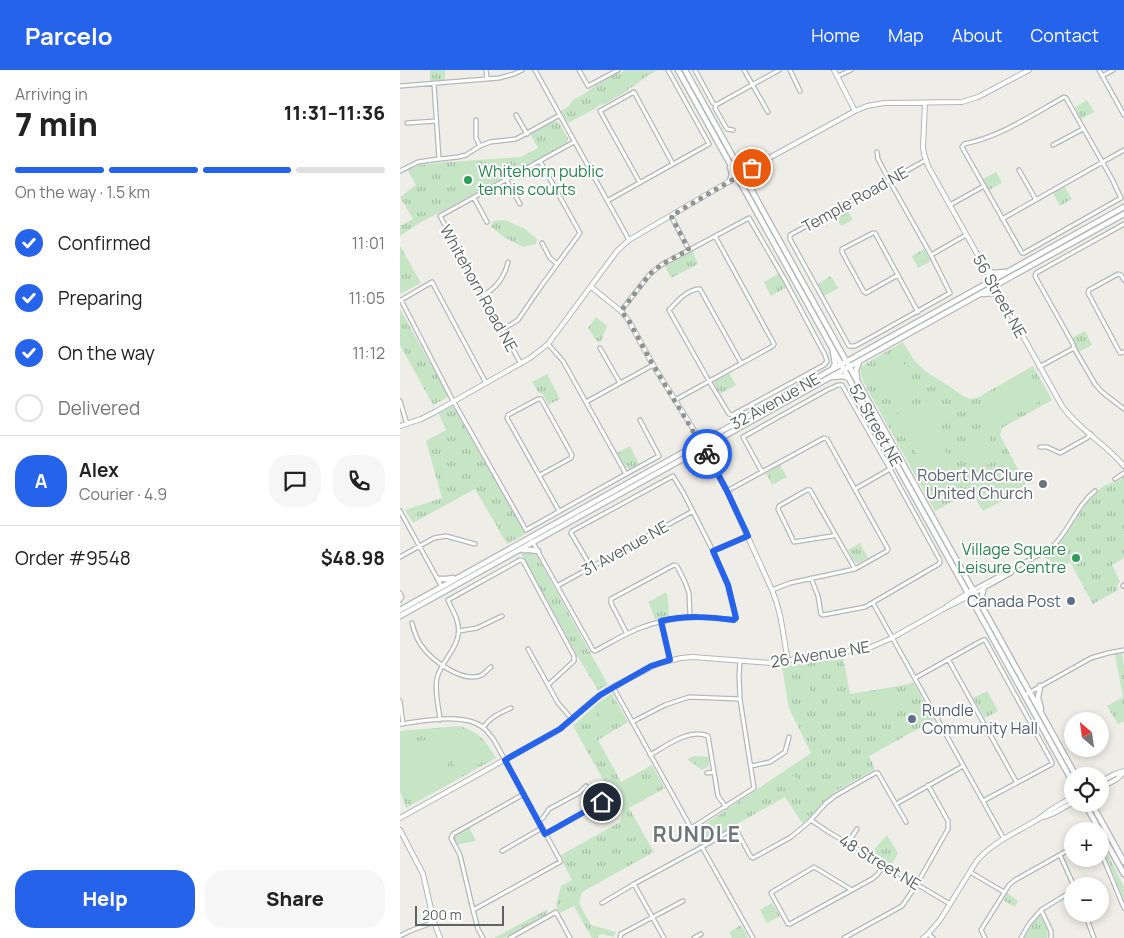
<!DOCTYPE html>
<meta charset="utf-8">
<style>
:root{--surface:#fff;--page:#f6f6f6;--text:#222;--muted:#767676;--line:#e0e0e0;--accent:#2563eb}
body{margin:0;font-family:Manrope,sans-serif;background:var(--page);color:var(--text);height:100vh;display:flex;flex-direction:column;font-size:19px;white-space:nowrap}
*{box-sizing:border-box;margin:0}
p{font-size:16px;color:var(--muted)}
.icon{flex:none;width:28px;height:28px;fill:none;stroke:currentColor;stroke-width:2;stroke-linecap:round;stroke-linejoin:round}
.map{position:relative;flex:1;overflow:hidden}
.details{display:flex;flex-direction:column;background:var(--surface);width:400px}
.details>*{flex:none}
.needle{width:32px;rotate:331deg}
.controls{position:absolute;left:664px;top:642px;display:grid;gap:10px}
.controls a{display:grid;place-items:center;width:45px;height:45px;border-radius:50%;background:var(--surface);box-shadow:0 2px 8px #0003;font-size:25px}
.scale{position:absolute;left:15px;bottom:12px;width:89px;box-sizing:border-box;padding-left:5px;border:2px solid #5e6266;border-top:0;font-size:14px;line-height:18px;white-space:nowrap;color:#5e6266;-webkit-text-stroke:4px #fff;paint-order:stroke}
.pin{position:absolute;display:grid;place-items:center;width:42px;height:42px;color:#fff;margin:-21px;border:2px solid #fff;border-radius:50%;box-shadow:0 1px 5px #0007}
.courier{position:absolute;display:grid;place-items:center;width:50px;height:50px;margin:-25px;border:4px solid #2563eb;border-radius:50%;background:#fff;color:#222;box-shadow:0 1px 6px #0007}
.summary em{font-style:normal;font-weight:800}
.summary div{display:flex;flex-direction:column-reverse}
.summary{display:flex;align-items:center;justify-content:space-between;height:85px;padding:0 15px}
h1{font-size:32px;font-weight:800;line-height:38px}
.bar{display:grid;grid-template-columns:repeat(4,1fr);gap:8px 5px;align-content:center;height:60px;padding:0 15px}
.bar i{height:6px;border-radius:4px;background:var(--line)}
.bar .active{background:var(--accent)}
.bar p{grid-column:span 4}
.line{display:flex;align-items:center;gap:12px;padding:0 15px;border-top:1px solid var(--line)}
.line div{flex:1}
.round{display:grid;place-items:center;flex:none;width:52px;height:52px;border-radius:20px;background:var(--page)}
ol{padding:0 15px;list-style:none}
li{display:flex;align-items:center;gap:15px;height:55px}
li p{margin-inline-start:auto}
li .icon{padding:5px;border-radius:50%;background:var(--accent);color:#fff;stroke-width:4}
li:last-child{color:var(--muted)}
li i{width:28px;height:28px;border:2px solid var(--line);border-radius:50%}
.primary-button{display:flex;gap:10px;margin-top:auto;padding:10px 15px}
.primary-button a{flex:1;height:58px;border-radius:20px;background:var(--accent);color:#fff;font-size:20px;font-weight:800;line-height:58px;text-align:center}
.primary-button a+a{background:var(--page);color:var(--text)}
header{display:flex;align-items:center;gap:30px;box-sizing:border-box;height:70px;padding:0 25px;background:var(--accent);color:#fff}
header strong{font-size:24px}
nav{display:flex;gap:28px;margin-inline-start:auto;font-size:18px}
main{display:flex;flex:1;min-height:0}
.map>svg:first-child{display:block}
</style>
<header>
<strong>Parcelo</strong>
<nav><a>Home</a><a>Map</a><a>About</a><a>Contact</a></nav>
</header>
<main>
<section class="details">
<div class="summary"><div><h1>7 min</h1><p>Arriving in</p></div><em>11:31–11:36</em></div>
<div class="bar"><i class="active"></i><i class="active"></i><i class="active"></i><i></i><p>On the way · 1.5 km</p></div>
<ol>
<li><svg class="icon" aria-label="check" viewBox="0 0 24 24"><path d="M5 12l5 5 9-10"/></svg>Confirmed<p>11:01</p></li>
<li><svg class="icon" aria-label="check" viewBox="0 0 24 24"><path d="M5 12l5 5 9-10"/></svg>Preparing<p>11:05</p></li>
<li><svg class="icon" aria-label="check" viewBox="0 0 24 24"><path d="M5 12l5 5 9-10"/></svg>On the way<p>11:12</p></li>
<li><i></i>Delivered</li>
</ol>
<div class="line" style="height:90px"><b class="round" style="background:var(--accent);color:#fff">A</b><div><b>Alex</b><p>Courier · 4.9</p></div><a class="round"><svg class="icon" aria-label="chat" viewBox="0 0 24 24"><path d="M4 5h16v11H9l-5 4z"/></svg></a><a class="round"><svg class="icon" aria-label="phone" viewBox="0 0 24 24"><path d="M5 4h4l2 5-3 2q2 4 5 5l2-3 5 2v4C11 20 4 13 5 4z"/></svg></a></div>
<div class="line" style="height:65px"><div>Order #9548</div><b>$48.98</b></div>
<div class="primary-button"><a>Help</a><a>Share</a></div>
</section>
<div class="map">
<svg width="724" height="868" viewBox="0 0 724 868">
<defs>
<pattern id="grass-tufts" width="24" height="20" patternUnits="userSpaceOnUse" patternTransform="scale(1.25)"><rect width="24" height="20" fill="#c6e5c5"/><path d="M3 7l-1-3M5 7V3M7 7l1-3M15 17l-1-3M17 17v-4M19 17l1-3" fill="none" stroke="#a4bda4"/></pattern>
</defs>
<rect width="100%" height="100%" fill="#efede7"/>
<path fill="url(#grass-tufts)" d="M30 0H45V10L30 11Z
M224 0H258L244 8 233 17 229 18 227 21 205 34 200 35 196 38 168 53 161 41 169 36 173 30 187 22 195 16 215 4 222 2Z
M687 30 694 42 681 49 675 37Z
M154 51 159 53 168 68V70L166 74 54 135 21 152 0 166V156L13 149 0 127 16 115 7 99 20 95 34 93 121 87 138 78 130 64Z
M596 102 602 113 589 120 583 109Z
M665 117 672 129 660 136 653 123Z
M446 137 453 150 441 156 434 144Z
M105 150 125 159 137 169 136 174 123 177 102 166 91 156 93 151Z
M0 176 21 213 0 224Z
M524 179 531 191 518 198 512 186Z
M292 180 298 194 271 208 265 196Z
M379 203 387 217 371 226 364 212Z
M431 206 438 218 424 226 417 214Z
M0 239 48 325V327L33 335 0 275Z
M196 247 207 256 201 271 197 272 188 258Z
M685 261 692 275 679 282 672 268Z
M503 272 514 290 525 301 549 316 563 326 570 329 577 328 633 296 652 330 602 358 600 365 626 414 601 429 602 431 583 441 572 422H569L535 441 463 311 460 299 463 295Z
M329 303 336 315 320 324 314 313 315 311Z
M147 304 160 329 148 335 143 324 139 323 132 312Z
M51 335 55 338 123 459 125 460 127 463 107 474 75 419 13 453 5 440 42 428 26 371 46 360 38 342Z
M230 376 239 394 229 399 225 397 217 383Z
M380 395 387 407 372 415 366 403Z
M724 407V488L712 495 720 511 717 516 718 520 693 534 670 492 662 497 642 486C650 481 657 477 663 469 677 452 692 413 717 412Z
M460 473 468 488 458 493 454 491 448 480Z
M127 482 134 483 137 486 208 615 198 620 178 587 121 484Z
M266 522 268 528 269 547 255 550 249 532Z
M722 583 724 596V651L718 654 707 636 723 627 715 584Z
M443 587 450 624 505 615 513 612 534 650 469 686 475 699 436 721 425 731 403 754 385 727 298 776 289 761H293L304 755 411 683 389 638 382 597Z
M587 621 598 641 585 648 573 628Z
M211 624H212L228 652 198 670 221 712 252 695 265 718 229 738 254 782 182 822 179 833 191 855 216 862 214 867 202 864 198 866V868H192L174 836 160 843 156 835 161 816 172 810 163 793V789L161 785 220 752 223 741 207 713H205L173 656 199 632Z
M60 656C80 663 85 670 96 688L6 738 0 721V661Z
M295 686 309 687V696L302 700 287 689Z
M68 755 76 771 55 775 51 768 53 764Z
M487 765 498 783 491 796 471 783Z
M700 769 724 817V830L700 772Z
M607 823 618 831 615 837 603 830Z
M372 833 380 846 367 853 360 840Z
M148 839 146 846 104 868H94Z
M639 845C645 849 649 861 647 868H624L637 846Z
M341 855 348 867 346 868H332L330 864V862Z"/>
<path fill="#c6e5c5" d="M76 96 84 110 61 123 53 109Z
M499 285 522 325 498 339 475 299Z
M630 304 644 329 593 357 580 332Z
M537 327C548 350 542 375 520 388L499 360 493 349 494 346 504 340Z
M585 361 599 386 598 389 572 403C561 385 564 370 585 361Z
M544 378C557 400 553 407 533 419L518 394 519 392Z
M606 398 617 418 581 438 570 418Z
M407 608 410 615V622L405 626 396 629 392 614Z
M437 619 444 633 430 640C425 629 426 624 437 619Z
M489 622 499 639 486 646 476 629Z
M212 635 221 650C208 657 205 656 198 643Z
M63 662C79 665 85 671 92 686L60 705 41 671 54 664Z
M34 667C54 685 54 716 24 726 16 728 10 728 2 723L0 717V677Z
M394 705C403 716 403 719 392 727L382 715Z
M237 711 243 722 230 729 224 718Z
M232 752 239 764C228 771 226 770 220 759Z"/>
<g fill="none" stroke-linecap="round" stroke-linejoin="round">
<g stroke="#b4b7ba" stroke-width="5.5">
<path id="minor" d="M86 0 87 8
M135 0 229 170
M179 0 188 16 218 0
M295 0 313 33 316 35
M344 0 368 42
M390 0 400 21
M699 0 724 45
M438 6 451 0
M702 6 713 0
M34 14 39 89
M0 16 99 8 114 4 122 0
M664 27 666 28 712 109 721 128 624 183H622L562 77 564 74C600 67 632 45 664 27Z
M316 35 379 0
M316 35 315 38 327 59 333 60
M116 45 127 64
M76 50V68L80 76
M7 53 36 51
M653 75 683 59
M477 82 478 89 489 110 531 185 550 223 468 269 455 276H449L390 169V165C435 140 481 115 526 90
M619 100 636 130
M0 101 18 92 31 90 58 87 66 85 80 76 90 72 116 69 160 45
M106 109 120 134
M240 113 200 41 234 22 273 94
M74 128 87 152
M207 131 309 74 268 0
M550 135 584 116
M271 146 289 180
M602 149 724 80
M724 154 636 203 635 206 673 274 674 278 695 314 702 322 724 339
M142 173 150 188 157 194
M531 185 566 165
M498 205 466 223 464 222 442 182V179L473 163H475L518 242
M724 210 721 205 718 204 689 220 688 223 720 283 724 282
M83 225C96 219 105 206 108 192
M221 241 249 205 261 195 349 148 385 210 425 285 427 291 424 295 332 345 329 344 309 311 270 242 269 240C278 231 287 219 300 219L341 293
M102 260 118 250 142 215 180 163 140 91
M200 278 220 313
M121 294 40 146 174 72
M639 297 674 278
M86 313 32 212 1 230 51 327 126 460 226 404 163 291 148 274
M275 330 373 276 374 274 315 166
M0 331 7 354
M186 332 253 295
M640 377H647L660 383 687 368 691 364
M362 402 343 367 427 320 438 315H442L490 399 540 490V492L539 494 465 537 423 545 421 544 418 526 411 508
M226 404 259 386 240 350
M140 405 171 388 172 385 141 329H138L108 345 107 348 159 441
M715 409 724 403
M455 419 490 399
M327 421 424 368 427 369 488 479 487 481 455 499 390 513 372 520
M0 441 42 517
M435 465 432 466 394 472 378 439 379 436 407 420H410L455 499
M132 471 193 580 195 581C210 573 224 564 240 558 271 546 302 545 334 550L336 548 328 515 313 481 284 424 273 406 172 461 171 463 191 497
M313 481 347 466
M0 487 34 468 46 466 75 474
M157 516 293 441
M723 516 724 515
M573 520 650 479C669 463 675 437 695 421
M0 523 2 527 0 530
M575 523 611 503 613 499
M473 533 604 769
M261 551 270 590
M12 553C14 561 16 568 21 575 31 590 63 614 82 605 85 603 88 599 91 597
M59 561 77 558 102 546
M227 564 211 533V529L274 495 277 496 285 512 289 523 290 547
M128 579 148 615
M548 589 617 713
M515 608 583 570H585L652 692V694L583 731
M213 617 290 756 293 757 354 718 340 629 339 605 340 591
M625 625 691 588 708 583 724 580
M0 631 3 654
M40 650C39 636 34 621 37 608 42 589 62 576 58 555 57 546 51 538 48 530L120 490 123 491 174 586V591L148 615 158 633 172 649
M232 652 265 635 289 627 340 629
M0 654C24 651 64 642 84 658 88 662 91 666 94 670L160 790V792L73 840
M83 658C90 647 100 643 111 638
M250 685C266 676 289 658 308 666L318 726 326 737
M351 696 370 692 385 682 389 667
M307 703 314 702
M496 734 563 696
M411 750 427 761 550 834
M138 751 143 748 149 739 179 723 186 716
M145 764 202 732 208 743 201 747 195 736
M448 773 457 759
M700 780 724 838
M102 781 142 758
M660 785 674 816
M570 802 604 822
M452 820 414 797 372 822 371 823 388 854H390L472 809 477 805 484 795
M202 833 234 814
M641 840 651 861V868
M685 844 694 868
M528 864 533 868
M0 866 10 861 34 852
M83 868 78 859 73 840 60 785 51 768 53 764 124 724
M110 868 156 842 170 868
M220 868 221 864 283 831
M264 868 234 814 302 777
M294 868 301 864
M353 868 302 777 335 758 351 787 353 788 391 767 409 752 426 733 435 726 475 703H478L506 752
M444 868 502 836 517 814 548 759V751L528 715
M585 868 581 860 609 815 615 810 672 778
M621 868 629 854 641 840 672 821"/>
</g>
<g stroke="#b4b7ba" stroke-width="6">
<path id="tertiary" d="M434 0 455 41
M525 33 523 77 524 84 528 96 662 336C679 360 705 373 724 396
M191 217 221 241 229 251 253 295 297 365 327 421 372 520C382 543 383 566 388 591
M0 356 21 349 35 342 130 288 148 274 217 181 229 170 369 88 455 41 467 36 484 33 562 32 578 27 629 0
M547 536 573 520
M700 712 715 704 724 701
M700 718 717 709 724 702
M644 747 652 744 672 733
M0 748 160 659 192 631 213 617 251 597 260 593 281 588 293 587 371 593 469 578 492 568 545 538 571 525
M0 760 23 804 34 852 40 868
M523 868 528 864 540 850 576 792C593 771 618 762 640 748 643 746 646 743 649 741 656 736 665 732 672 727"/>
</g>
<g stroke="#b3b6ba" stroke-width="7">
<path id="secondary" d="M278 0 672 711
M285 0 676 706
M330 111 332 104 330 97
M352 117 350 106 352 98
M586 201 594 203 604 202
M583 224 592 223 599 225
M433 282 435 294 433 298
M432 307 443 306 449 308
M457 308 456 300 459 292
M297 365 312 364
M123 480H130L138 481
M38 509H47L53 508
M583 538 582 525 584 517
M0 540 724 137
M0 546 724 144
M640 616 638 628 641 639
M685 734 724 804
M692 734 724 792"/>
</g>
<use href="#minor" stroke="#fff" stroke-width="3"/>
<use href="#tertiary" stroke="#fff" stroke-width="4"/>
<use href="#secondary" stroke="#fff" stroke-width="4.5"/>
</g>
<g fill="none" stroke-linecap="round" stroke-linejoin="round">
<path stroke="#919393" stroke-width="5" stroke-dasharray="0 9" d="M307 384 253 295 229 251 221 241 249 205C260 194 275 187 289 180L271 146 352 98"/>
<path stroke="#2563eb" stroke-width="6" d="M202 732 145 764 105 690 160 659 200 625 251 596 270 590 261 551C286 545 310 547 334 550L336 548 328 515 313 481 348 466 327 421 307 384"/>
</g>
<g fill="#2e9e5b" stroke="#fff" stroke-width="2">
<circle cx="68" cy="110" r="5"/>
<circle cx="676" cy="488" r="5"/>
</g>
<circle fill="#6b7280" stroke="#fff" stroke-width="2" cx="643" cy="414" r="5"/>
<g fill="#5c6f8a" stroke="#fff" stroke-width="2">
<circle cx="671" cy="531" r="5"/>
<circle cx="512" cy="649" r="5"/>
</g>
<g text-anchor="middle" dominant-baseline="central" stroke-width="4" stroke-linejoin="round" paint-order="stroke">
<g font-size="16" fill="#27864d" stroke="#fff" text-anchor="start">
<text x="78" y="101">Whitehorn public<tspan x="78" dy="18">tennis courts</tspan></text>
<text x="666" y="479" text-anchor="end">Village Square<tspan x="666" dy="18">Leisure Centre</tspan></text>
</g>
<g font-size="16" fill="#5e6266" stroke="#fff">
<text transform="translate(455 129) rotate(-29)">Temple Road NE</text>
<text transform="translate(79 218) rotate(61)">Whitehorn Road NE</text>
<text transform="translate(600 226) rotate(61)">56 Street NE</text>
<text transform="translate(375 331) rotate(-29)">32 Avenue NE</text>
<text transform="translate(476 355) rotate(61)">52 Street NE</text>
<text transform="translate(225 478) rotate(-29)">31 Avenue NE</text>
<text transform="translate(420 584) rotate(-9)">26 Avenue NE</text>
<text transform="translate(480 792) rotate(31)">48 Street NE</text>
</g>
<g font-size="16" fill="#5b616d" stroke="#fff" text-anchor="end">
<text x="633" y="405">Robert McClure<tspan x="633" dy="18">United Church</tspan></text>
</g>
<g font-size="16" fill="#4e5e75" stroke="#fff" text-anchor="end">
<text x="661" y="531">Canada Post</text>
<text x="522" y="640" text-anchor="start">Rundle<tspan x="522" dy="18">Community Hall</tspan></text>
</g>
<g font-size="21" font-weight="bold" letter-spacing="1" fill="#6f7478" stroke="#fff">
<text x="297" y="764">RUNDLE</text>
</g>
</g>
</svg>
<div class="controls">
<a><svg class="needle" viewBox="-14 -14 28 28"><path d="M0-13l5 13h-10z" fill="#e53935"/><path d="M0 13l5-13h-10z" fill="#767676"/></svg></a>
<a><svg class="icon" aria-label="locate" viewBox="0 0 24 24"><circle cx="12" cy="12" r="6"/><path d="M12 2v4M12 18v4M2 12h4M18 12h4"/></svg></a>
<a>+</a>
<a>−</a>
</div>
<div class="scale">200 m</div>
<div class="pin" style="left:352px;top:98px;background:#ea580c"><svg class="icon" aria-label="bag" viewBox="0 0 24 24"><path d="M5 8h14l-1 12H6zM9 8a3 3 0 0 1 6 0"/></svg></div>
<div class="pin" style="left:202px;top:732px;background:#1f2937"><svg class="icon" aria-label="home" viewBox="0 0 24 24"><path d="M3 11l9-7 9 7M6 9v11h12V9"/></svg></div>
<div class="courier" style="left:307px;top:384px"><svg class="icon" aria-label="bike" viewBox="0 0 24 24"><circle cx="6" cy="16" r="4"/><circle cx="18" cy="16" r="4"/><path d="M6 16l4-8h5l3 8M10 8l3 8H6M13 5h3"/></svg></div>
</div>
</main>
